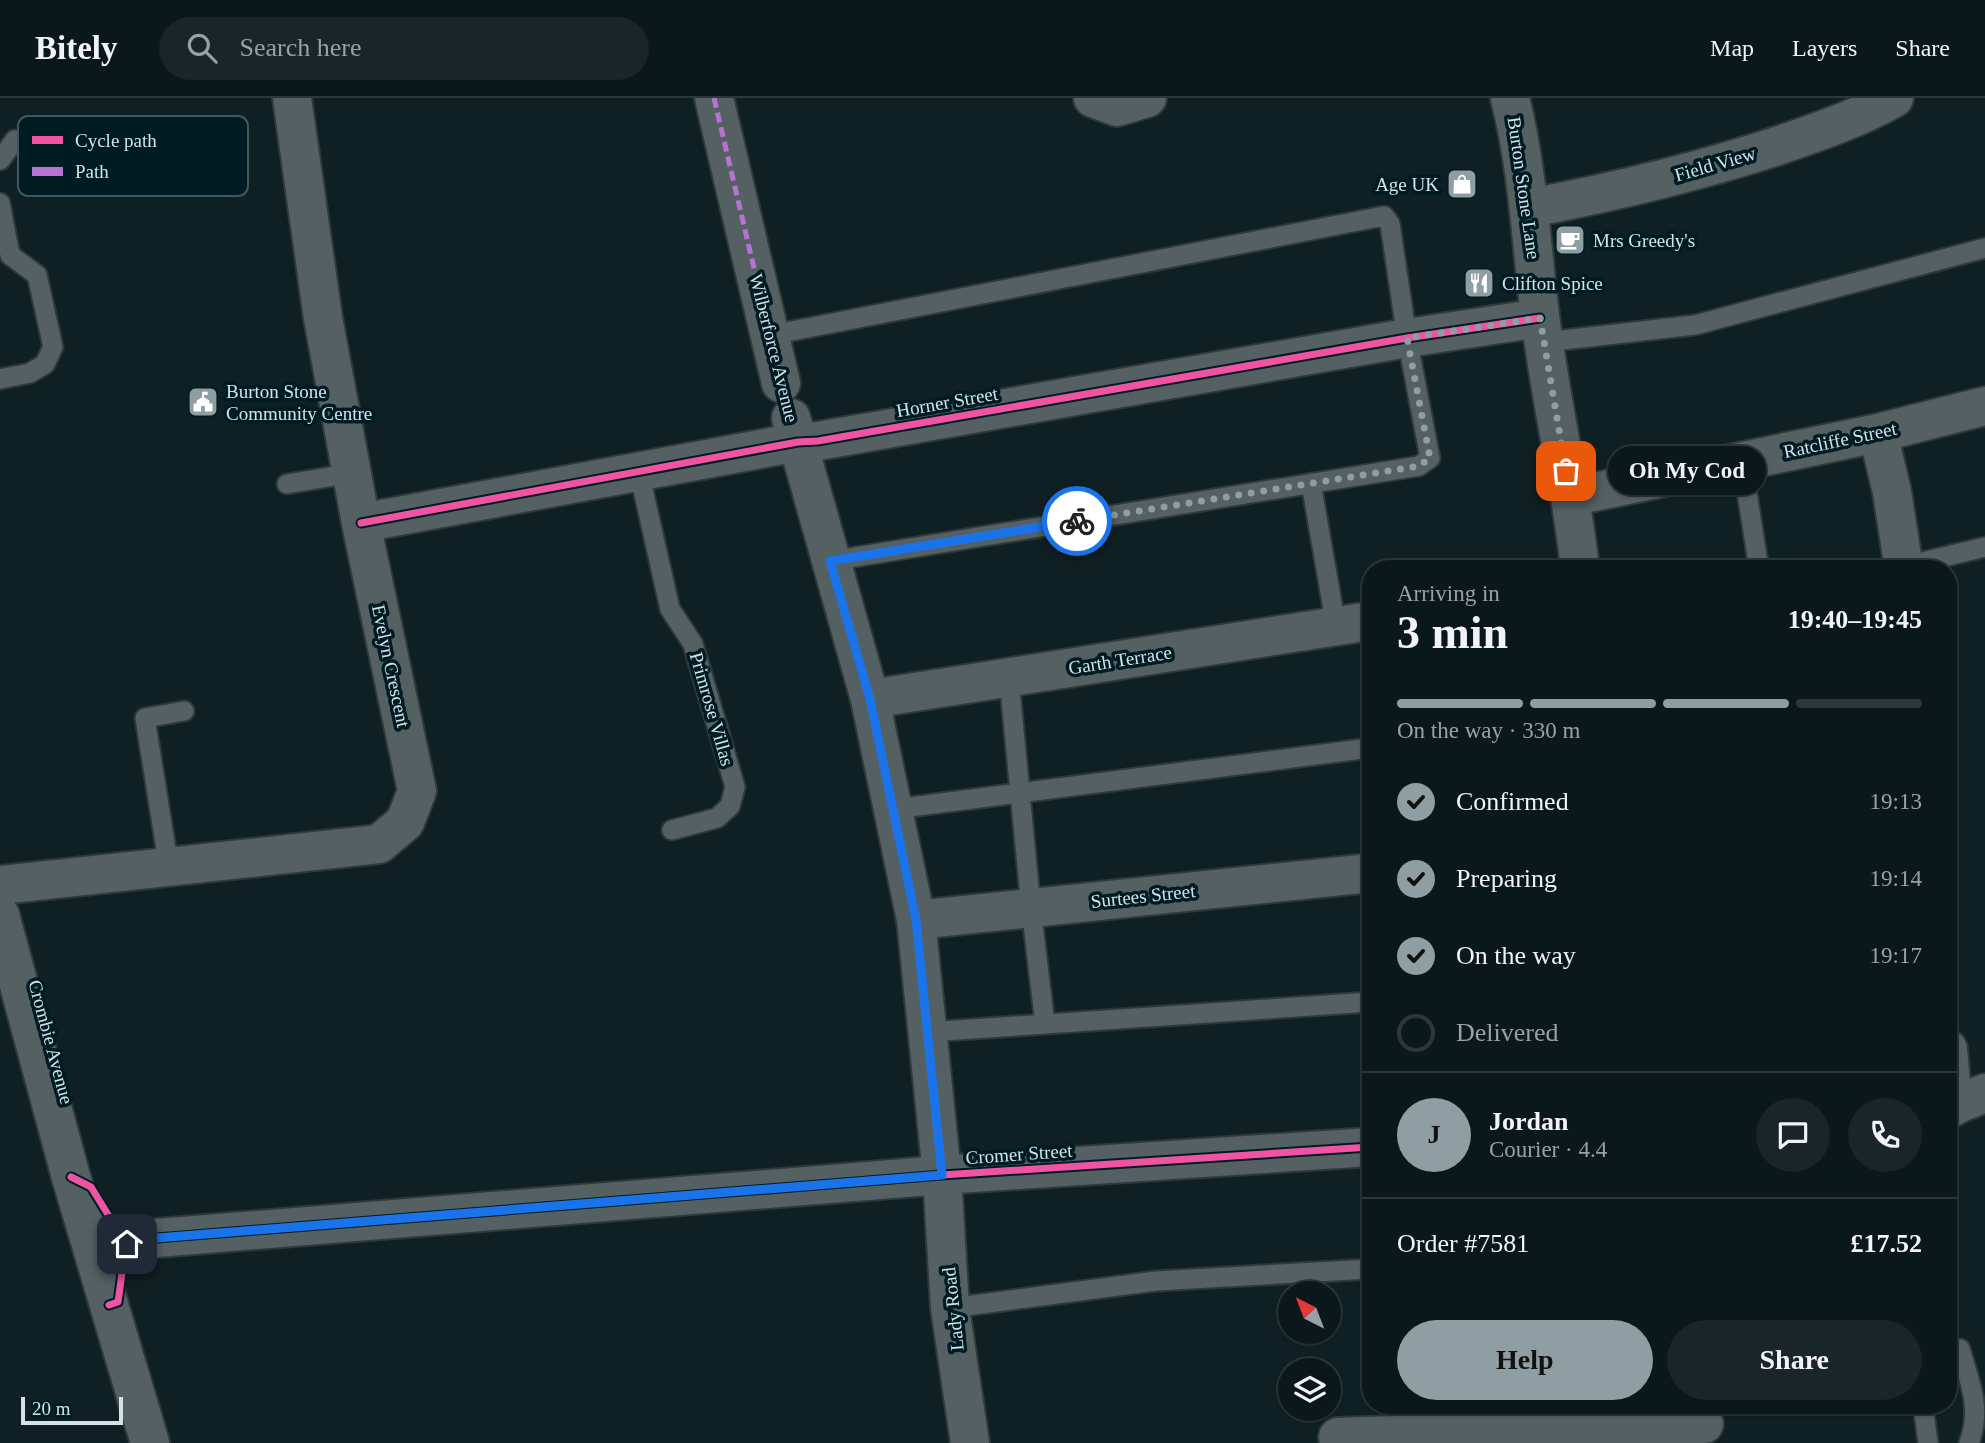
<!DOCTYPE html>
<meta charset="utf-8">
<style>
:root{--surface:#0b181b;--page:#192528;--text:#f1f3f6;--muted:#9aa0a3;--line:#2b373a;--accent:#8e9ea3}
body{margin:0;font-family:Georgia,serif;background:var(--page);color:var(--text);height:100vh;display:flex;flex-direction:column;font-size:26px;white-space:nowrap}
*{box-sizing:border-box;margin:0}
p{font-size:23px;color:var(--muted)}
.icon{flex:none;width:38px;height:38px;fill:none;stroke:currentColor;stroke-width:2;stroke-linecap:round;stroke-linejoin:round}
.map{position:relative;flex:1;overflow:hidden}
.details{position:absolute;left:1362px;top:462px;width:595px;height:854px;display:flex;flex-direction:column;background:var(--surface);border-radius:28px;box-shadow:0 2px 5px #0004,0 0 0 2px var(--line)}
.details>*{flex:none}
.needle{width:46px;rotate:318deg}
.fabs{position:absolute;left:1278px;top:1183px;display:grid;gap:14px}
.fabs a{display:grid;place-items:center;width:63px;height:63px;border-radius:50%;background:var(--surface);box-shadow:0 2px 5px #0004,0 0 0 2px var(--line);font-size:35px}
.scale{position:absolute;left:21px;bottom:18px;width:102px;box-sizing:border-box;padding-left:7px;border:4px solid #d2e2e7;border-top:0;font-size:19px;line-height:24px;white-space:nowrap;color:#d2e2e7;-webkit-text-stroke:5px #001c23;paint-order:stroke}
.pin{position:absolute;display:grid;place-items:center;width:60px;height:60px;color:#fff;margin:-30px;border-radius:14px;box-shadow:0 4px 10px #0006}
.courier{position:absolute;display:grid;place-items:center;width:70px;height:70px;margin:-35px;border:5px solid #1a73e8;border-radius:50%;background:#fff;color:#222;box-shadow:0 2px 9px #0007}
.bubble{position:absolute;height:49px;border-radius:24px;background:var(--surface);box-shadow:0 2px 5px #0004,0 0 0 2px var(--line);font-size:23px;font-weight:700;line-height:49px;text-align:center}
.head em{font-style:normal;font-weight:700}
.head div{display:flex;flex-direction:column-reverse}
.head{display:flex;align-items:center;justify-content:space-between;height:119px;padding:0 35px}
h1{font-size:46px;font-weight:700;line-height:52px}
.bar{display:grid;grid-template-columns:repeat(4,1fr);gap:10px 7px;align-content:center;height:84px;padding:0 35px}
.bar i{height:9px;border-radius:5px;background:var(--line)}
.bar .current{background:var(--accent)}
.bar p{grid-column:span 4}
.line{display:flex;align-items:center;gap:18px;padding:0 35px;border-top:2px solid var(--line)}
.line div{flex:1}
.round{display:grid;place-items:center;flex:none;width:74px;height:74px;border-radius:37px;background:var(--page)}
ol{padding:0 35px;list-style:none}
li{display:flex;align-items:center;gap:21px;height:77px}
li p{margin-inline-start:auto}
li .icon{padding:7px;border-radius:50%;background:var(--accent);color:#111;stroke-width:4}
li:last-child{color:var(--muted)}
li i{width:38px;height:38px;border:4px solid var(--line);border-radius:50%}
.primary-button{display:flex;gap:14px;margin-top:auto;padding:14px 35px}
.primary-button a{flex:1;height:80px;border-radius:42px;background:var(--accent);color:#111;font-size:28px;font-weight:700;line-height:80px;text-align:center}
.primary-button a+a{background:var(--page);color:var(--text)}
header{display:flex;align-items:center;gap:42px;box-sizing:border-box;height:98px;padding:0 35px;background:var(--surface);border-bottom:2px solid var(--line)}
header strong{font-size:33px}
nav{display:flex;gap:38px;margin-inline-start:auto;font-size:24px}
.search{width:490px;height:63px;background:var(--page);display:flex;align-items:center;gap:18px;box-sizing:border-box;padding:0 24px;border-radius:38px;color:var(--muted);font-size:26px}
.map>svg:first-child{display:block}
</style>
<header>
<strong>Bitely</strong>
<div class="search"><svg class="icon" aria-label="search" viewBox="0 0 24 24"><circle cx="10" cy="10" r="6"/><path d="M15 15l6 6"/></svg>Search here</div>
<nav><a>Map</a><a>Layers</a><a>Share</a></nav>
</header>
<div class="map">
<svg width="1985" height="1345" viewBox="0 0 1985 1345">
<rect width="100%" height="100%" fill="#0f2024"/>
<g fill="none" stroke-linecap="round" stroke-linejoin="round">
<g stroke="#2e393c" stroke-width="23">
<path id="service" d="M0 62 15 42
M0 105 10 157 37 177 53 249 45 266 30 275 0 281
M771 237 1384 118 1390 126 1407 240 1430 360 1419 368 830 463
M1545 244 1695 227 1985 150
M1742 363 1759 471
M639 374 670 511 693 546 735 689 730 708 717 720 672 732
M1311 385 1336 528
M287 386 352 375
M1898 470 1985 449
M1009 580 1031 810 1045 926
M894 711 1370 650
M169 770 145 620 184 613
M928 934 1370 904
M950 1210 1156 1183 1370 1171
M1960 1251C1970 1285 1982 1311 1969 1345
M1923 1307 1928 1345"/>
</g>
<g stroke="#2e393c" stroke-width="42">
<path id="minor" d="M714 0 781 285
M1093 0 1117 9 1147 0
M1510 0C1528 71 1531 144 1540 217 1550 301 1571 386 1580 471
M1530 110C1614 94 1698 74 1780 47 1818 34 1859 20 1894 0
M791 320 870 601 916 822 942 1077 950 1210 970 1345
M1878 335 1892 394 1904 471
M1570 399 1878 335 1985 308
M361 425 798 344 818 343 1407 240 1540 220
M870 601 1370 523
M0 787 379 746 405 724 417 693 361 425 323 220 292 0
M0 817 71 1079 150 1345
M916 822 1370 775
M1948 951 1953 1009
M1948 1010 1985 995
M126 1146 157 1140 942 1077 1370 1049
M1338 1339 1704 1326"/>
</g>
<use href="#service" stroke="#556063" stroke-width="19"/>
<use href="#minor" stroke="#556063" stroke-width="38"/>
<path stroke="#b673d3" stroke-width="5" stroke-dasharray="10 5" stroke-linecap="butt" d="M714 0 781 285"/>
<g stroke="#001c23" stroke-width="11">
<path id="cycleway" d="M361 425 798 344 818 343 1407 240 1540 220
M71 1079 91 1089 126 1146 118 1204 109 1207
M126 1146 157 1140 942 1077 1370 1049"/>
</g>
<use href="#cycleway" stroke="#f153a3" stroke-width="7"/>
</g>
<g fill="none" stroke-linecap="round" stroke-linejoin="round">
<path stroke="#8e9ea3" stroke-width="7" stroke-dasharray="0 12.6" d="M1077 423 1419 368 1430 360 1407 240 1540 220 1566 373"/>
<path stroke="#1a73e8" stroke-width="9" d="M127 1146 157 1140 942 1077 916 822 870 601 830 463 1077 423"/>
</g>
<defs>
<g id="shop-square" transform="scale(1.575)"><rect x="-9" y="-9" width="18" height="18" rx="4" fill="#8e9ea3" stroke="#001c23"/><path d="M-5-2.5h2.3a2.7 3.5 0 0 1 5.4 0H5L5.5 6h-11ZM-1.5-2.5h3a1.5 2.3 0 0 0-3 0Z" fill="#fff"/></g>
<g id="cafe-square" transform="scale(1.575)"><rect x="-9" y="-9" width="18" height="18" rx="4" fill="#8e9ea3" stroke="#001c23"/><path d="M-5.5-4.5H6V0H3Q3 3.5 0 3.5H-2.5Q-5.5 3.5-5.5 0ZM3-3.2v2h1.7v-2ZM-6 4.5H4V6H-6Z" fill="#fff"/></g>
<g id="restaurant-square" transform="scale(1.575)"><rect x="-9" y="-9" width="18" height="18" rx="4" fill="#8e9ea3" stroke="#001c23"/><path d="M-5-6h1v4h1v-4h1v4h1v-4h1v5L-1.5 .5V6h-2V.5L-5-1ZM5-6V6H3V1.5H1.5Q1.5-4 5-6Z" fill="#fff"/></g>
<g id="civic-square" transform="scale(1.575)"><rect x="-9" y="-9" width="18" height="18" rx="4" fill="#8e9ea3" stroke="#001c23"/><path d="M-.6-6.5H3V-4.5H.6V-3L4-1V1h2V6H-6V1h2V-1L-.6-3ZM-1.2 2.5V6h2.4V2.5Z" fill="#fff"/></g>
</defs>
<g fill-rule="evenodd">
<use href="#shop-square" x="1462" y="86"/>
<use href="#cafe-square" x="1570" y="142"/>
<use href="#restaurant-square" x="1479" y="185"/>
<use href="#civic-square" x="203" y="304"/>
</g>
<g text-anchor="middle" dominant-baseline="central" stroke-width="7" stroke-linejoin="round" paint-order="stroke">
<g font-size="19" fill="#d2e2e7" stroke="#001c23">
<text transform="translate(1715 66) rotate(-16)">Field View</text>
<text transform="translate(1524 90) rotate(82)">Burton Stone Lane</text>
<text transform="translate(774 250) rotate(76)">Wilberforce Avenue</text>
<text transform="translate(947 304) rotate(-10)">Horner Street</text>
<text transform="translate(1840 342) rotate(-12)">Ratcliffe Street</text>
<text transform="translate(1120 562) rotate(-9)">Garth Terrace</text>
<text transform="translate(391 568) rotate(78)">Evelyn Crescent</text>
<text transform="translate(712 611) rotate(74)">Primrose Villas</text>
<text transform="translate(1143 798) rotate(-6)">Surtees Street</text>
<text transform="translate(51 944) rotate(75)">Crombie Avenue</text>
<text transform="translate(1019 1056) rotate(-4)">Cromer Street</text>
<text transform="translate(953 1211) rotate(-96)">Lady Road</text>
</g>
<g font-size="19" fill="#d2e2e7" stroke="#001c23" text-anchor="start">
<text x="1439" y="86" text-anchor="end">Age UK</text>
<text x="1593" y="142">Mrs Greedy's</text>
<text x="1502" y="185">Clifton Spice</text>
<text x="226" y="293">Burton Stone<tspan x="226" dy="22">Community Centre</tspan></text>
</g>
</g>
<rect x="18" y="18" width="230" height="80" rx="10" fill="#001c23" stroke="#3f575e" stroke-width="2"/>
<rect x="32" y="38" width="31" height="8" fill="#f153a3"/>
<rect x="32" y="69" width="31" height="9" fill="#b673d3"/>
<g font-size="19" fill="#d2e2e7">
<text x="75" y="49">Cycle path</text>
<text x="75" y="80">Path</text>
</g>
</svg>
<div class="fabs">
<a><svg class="needle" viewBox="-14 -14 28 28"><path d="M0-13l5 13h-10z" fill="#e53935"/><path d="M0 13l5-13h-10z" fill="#9aa0a3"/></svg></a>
<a><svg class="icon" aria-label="layers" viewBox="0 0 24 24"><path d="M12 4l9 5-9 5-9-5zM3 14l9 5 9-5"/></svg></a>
</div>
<div class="scale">20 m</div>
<div class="pin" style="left:1566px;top:373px;background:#ea580c"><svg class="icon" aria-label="bag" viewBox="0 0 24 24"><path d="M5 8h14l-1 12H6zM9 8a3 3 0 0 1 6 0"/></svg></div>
<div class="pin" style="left:127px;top:1146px;background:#1f2937"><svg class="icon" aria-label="home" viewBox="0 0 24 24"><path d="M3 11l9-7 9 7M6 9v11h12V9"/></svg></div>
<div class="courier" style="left:1077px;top:423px"><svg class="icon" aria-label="bike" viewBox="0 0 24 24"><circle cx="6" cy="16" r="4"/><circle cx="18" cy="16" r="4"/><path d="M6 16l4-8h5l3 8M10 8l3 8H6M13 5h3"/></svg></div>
<div class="bubble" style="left:1608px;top:348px;width:158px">Oh My Cod</div>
<section class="details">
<div class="head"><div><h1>3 min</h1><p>Arriving in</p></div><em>19:40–19:45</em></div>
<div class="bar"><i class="current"></i><i class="current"></i><i class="current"></i><i></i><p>On the way · 330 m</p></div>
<ol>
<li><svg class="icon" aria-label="check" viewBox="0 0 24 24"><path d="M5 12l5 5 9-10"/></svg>Confirmed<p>19:13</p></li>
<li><svg class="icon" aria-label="check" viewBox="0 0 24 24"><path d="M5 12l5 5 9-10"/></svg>Preparing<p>19:14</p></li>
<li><svg class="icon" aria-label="check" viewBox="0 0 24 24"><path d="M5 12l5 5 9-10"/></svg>On the way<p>19:17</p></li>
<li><i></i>Delivered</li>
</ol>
<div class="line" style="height:126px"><b class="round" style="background:var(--accent);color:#111">J</b><div><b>Jordan</b><p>Courier · 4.4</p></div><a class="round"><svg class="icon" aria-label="chat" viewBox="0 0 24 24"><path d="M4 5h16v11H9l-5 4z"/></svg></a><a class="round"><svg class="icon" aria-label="phone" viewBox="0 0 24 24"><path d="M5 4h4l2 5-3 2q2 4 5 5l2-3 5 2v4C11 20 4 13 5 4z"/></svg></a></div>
<div class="line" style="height:91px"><div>Order #7581</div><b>£17.52</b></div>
<div class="primary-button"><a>Help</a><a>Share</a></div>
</section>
</div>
